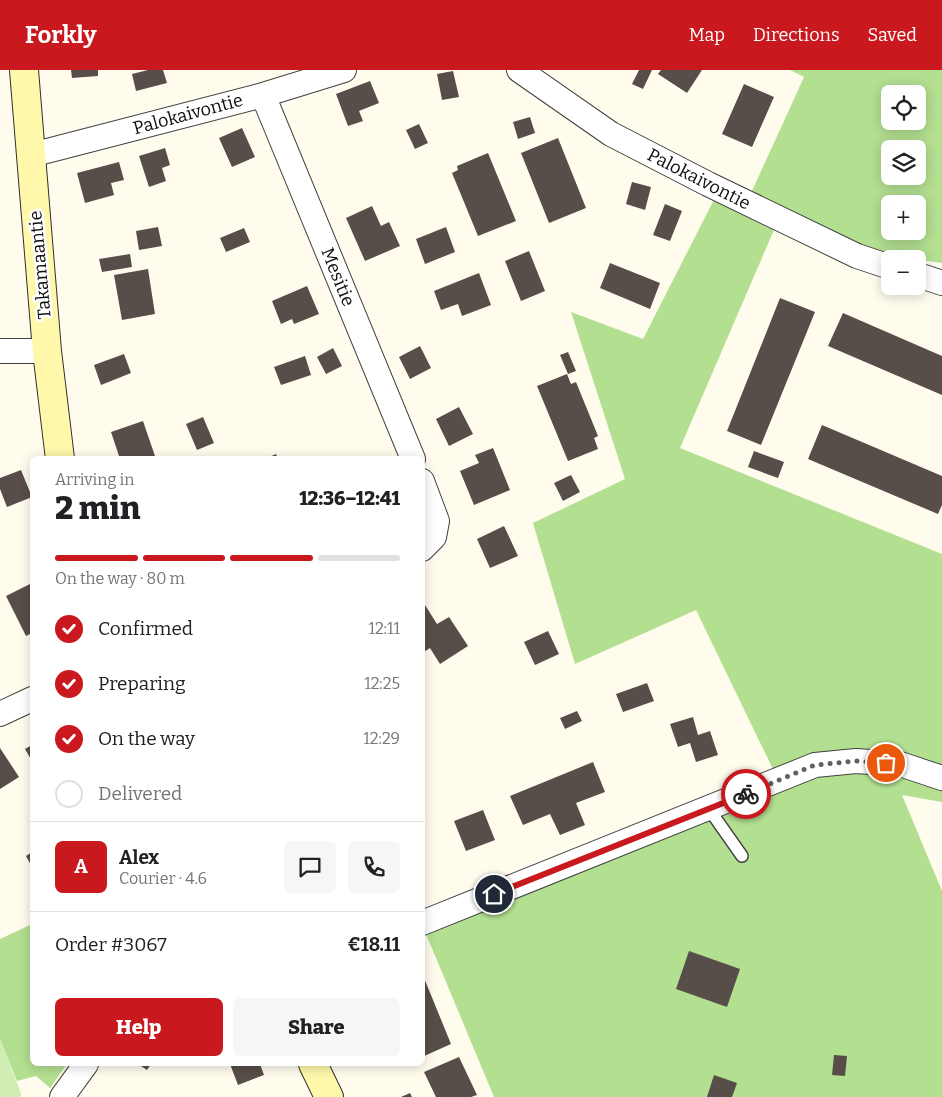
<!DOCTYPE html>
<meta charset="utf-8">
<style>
:root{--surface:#fff;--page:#f6f6f6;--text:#202124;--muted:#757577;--line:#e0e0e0;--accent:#ca191e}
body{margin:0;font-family:Bitter,serif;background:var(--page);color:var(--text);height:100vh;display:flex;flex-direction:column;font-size:19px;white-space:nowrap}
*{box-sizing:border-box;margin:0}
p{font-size:16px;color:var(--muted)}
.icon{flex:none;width:28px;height:28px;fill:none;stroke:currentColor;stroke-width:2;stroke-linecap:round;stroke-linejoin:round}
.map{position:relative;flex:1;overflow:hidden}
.details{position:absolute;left:30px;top:386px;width:395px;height:610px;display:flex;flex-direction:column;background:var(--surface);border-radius:8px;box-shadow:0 2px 12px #0003}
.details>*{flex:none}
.buttons{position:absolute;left:881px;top:15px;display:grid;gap:10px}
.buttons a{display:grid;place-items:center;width:45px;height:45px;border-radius:8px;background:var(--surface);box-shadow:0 2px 12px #0003;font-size:25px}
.pin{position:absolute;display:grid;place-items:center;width:42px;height:42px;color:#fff;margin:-21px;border:2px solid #fff;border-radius:50%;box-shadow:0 1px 5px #0007}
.courier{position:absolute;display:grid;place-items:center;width:50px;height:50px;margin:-25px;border:4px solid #ca191e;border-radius:50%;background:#fff;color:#222;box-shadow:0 1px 6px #0007}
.head em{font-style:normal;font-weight:800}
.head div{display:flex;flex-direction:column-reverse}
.head{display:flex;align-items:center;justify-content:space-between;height:85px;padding:0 25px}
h1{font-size:32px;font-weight:800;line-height:38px}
.bar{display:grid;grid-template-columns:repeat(4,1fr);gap:8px 5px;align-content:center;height:60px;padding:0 25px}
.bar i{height:6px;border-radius:4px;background:var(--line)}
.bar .selected{background:var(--accent)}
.bar p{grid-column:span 4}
.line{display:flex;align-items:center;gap:12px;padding:0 25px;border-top:1px solid var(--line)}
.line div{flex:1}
.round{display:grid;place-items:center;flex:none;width:52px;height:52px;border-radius:8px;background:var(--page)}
ol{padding:0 25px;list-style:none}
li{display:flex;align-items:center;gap:15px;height:55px}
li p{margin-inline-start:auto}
li .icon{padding:5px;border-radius:50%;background:var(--accent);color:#fff;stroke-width:4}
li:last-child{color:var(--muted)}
li i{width:28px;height:28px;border:2px solid var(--line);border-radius:50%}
.cta{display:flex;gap:10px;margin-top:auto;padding:10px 25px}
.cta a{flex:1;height:58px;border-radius:8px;background:var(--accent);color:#fff;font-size:20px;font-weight:800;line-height:58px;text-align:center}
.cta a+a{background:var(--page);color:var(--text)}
header{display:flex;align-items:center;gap:30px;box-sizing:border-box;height:70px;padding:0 25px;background:var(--accent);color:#fff}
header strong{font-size:24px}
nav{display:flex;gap:28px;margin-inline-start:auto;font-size:18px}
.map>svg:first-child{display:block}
</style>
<header>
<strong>Forkly</strong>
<nav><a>Map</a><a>Directions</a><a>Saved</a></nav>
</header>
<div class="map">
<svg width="942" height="1027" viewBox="0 0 942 1027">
<rect width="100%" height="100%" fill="#fffcee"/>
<path fill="#d0edb3" d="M0 969 21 1023V1027H0Z"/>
<path fill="#b3df91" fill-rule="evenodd" d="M790 0H942V193L878 184 783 139 680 378 942 484V732L902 725 942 821V1027H494L426 864 783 720 696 540 575 594 533 453 625 409 571 242 643 269 723 112 751 123 804 7ZM890 24H918V51H890ZM890 79H918V106H890ZM890 134H918V161H890Z
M32 854V994H67L50 1018 36 1006 17 1011 0 969V869Z"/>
<path fill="#574e49" d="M71 0H98V6L72 8Z
M148 0H163L167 13 136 21 132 4Z
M639 0H652L643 19 632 14Z
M661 0H702L687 23 658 4Z
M453 1 459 27 442 30 437 4Z
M370 11 379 33 359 41 363 51 348 56 336 24Z
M744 14 774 27 752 77 722 64Z
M530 47 535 63 518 69 513 52Z
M419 54 428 73 415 79 406 60Z
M242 58 255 87 232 97 219 68Z
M558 68 586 138 549 153 521 83Z
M165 78 170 95 162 98 166 111 149 117 139 86Z
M488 83 516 151 478 166 452 103 458 100 457 96Z
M119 92 124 110 111 113 114 125 85 133 77 103Z
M632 112 651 117 645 140 626 134Z
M665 134 682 141 670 171 653 165Z
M372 136 381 156 389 152 400 176 365 191 346 148Z
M158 157 162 176 139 180 136 161Z
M446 157 455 182 425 194 416 169Z
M244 158 250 172 226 182 220 168Z
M529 181 545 221 521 231 505 191Z
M130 184 132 197 102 202 99 189Z
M610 193 660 213 650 239 600 218Z
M148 199 155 244 122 250 114 205Z
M479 203 491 235 462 246 458 234 441 240 434 221Z
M307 216 319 244 294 254 292 249 281 254 272 231Z
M780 228 815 242 761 375 727 361Z
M843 243 942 286V325L828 276Z
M420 276 431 298 410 309 399 287Z
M333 278 342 296 326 304 317 287Z
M568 282 576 301 568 304 560 285Z
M124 284 131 303 101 315 94 295Z
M305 286 311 305 281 315 274 297Z
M567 304 571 314 576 312 598 366 594 368 598 379 568 391 537 316Z
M459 337 473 364 449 376 436 349Z
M203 347 214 373 197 380 186 354Z
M143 351 156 389H120L111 362Z
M822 355 942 406V435L938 444 808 389Z
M493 378 510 420 474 435 460 401 479 393 475 385Z
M754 381 784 392 778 408 748 397Z
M276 384 278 389H265Z
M21 400 32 427 7 437 0 419V408Z
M571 405 580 422 563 431 554 413Z
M504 456 518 486 490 498 477 469Z
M32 513V563L26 566 6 526Z
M425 535 437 554 449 547 468 576 440 594 430 578 422 583V536Z
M548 561 559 584 535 595 524 572Z
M647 613 654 631 623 642 616 624Z
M577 641 582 651 565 659 560 648Z
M693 647 698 665 710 661 718 685 696 692 690 673 678 677 670 654Z
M32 675V691L25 679Z
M0 678 19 707 0 719Z
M593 692 605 722 576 733 585 755 560 765 550 744 523 755 510 726Z
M483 740 495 770 466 781 454 751Z
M32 782V797L26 786Z
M689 881 740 899 727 937 676 919Z
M422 903 451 974 422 987Z
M834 985 847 986 845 1006 832 1005Z
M459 987 477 1025 471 1027H436L424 1002Z
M138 994H151L147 1000Z
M230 994H260L264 1005 238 1015Z
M714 1005 737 1013 732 1027H707Z
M410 1023 412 1027H401Z"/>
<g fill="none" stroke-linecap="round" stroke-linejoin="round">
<g stroke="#404040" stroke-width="14">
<path id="lane" d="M709 739 742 786"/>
</g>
<g stroke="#404040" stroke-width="26">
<path id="street" d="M519 0 611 64 708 114 857 186 890 197
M263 25 413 389
M31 83 43 82 263 25 344 0
M918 205 942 213
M0 281H47
M422 411 437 451 434 467 422 479
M0 644 32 629
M422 853 815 695 856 691 900 694 942 708
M62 1027 86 994"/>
</g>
<g stroke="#2f2f2f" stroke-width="30">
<path id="secondary" d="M24 0 47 281 60 389
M313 994 329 1027"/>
</g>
<use href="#lane" stroke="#fff" stroke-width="11"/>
<use href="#street" stroke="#fff" stroke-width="24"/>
<use href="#secondary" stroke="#fff7a9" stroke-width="28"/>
</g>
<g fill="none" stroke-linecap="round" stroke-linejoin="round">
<path stroke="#62615c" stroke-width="5" stroke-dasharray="0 9" d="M746 724 815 695 856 691 886 693"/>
<path stroke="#ca191e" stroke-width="6" d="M494 824 746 724"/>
</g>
<g text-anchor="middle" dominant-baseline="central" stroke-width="5" stroke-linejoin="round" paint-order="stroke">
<g font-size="18" fill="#0d0d0d" stroke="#fff">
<text transform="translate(188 44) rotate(-15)">Palokaivontie</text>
<text transform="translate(699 109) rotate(27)">Palokaivontie</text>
<text transform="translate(40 195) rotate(-95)">Takamaantie</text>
<text transform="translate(338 207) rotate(68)">Mesitie</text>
</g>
</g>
</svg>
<div class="buttons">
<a><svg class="icon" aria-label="locate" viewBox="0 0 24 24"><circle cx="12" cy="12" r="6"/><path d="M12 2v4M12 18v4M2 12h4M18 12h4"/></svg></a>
<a><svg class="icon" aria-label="layers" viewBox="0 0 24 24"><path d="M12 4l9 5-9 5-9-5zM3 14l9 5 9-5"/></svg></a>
<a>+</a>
<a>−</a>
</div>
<div class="pin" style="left:886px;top:693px;background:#ea580c"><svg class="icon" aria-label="bag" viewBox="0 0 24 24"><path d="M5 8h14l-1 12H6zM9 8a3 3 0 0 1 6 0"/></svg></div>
<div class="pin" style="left:494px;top:824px;background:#1f2937"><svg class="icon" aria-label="home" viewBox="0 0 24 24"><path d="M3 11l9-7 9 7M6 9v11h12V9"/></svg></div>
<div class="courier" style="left:746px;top:724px"><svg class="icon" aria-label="bike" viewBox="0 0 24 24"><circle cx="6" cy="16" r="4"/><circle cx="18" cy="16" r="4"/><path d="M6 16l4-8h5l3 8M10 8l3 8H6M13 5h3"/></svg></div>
<section class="details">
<div class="head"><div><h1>2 min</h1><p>Arriving in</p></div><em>12:36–12:41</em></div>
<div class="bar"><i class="selected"></i><i class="selected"></i><i class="selected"></i><i></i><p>On the way · 80 m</p></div>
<ol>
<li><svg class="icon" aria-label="check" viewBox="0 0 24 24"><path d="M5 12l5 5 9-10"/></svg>Confirmed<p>12:11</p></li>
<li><svg class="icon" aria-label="check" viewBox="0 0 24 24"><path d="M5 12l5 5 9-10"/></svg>Preparing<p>12:25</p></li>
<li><svg class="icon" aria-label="check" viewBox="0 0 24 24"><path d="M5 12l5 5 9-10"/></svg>On the way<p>12:29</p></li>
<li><i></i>Delivered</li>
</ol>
<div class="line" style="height:90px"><b class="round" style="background:var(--accent);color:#fff">A</b><div><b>Alex</b><p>Courier · 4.6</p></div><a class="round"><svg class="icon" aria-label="chat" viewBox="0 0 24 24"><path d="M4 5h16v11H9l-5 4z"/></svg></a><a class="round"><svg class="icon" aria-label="phone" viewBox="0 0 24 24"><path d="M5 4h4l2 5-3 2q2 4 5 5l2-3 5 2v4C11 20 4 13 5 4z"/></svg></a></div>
<div class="line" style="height:65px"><div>Order #3067</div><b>€18.11</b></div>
<div class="cta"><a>Help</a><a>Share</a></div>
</section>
</div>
